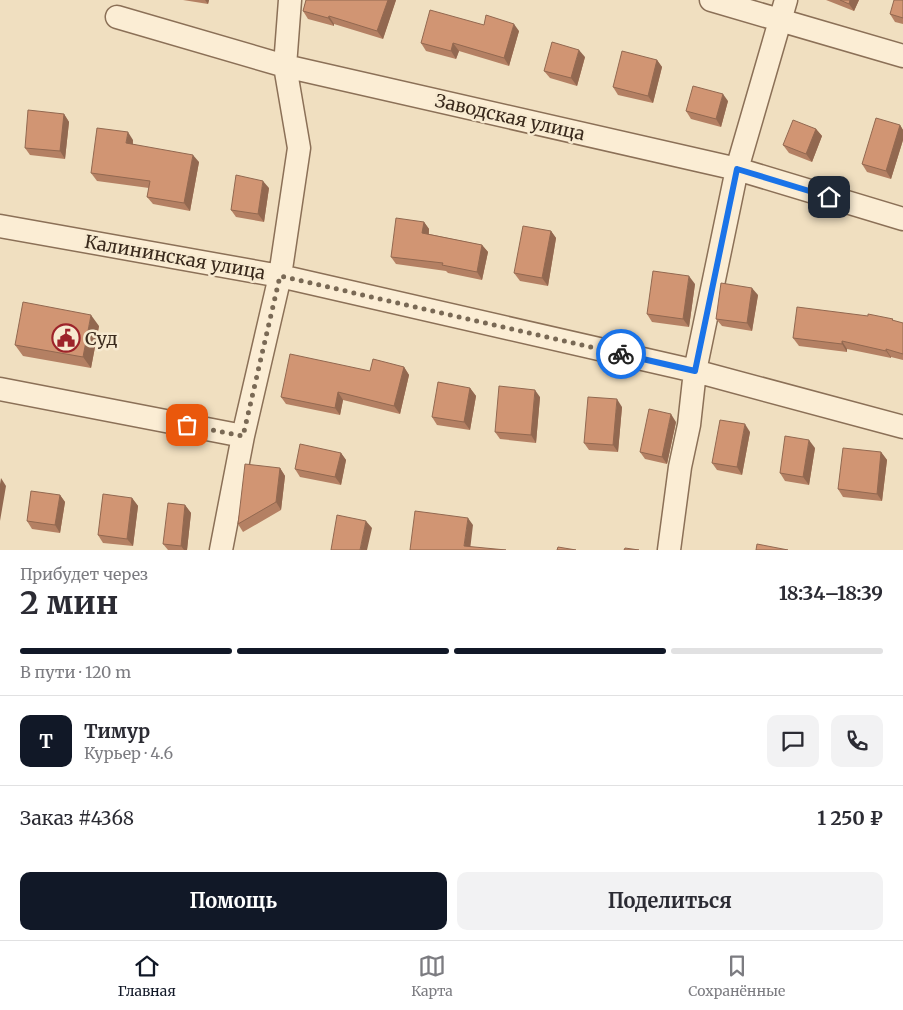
<!DOCTYPE html>
<html lang="ru">
<meta charset="utf-8">
<style>
:root{--surface:#fff;--page:#f2f2f3;--text:#2b2b33;--muted:#7c7c81;--line:#e1e1e2;--accent:#111827}
body{margin:0;font-family:Merriweather,serif;background:var(--page);color:var(--text);height:100vh;display:flex;flex-direction:column;font-size:19px;white-space:nowrap}
*{box-sizing:border-box;margin:0}
p{font-size:16px;color:var(--muted)}
.icon{flex:none;width:28px;height:28px;fill:none;stroke:currentColor;stroke-width:2;stroke-linecap:round;stroke-linejoin:round}
.map{position:relative;height:550px;overflow:hidden}
.drawer{display:flex;flex-direction:column;background:var(--surface);flex:1}
.drawer>*{flex:none}
.pin{position:absolute;display:grid;place-items:center;width:42px;height:42px;color:#fff;margin:-21px;border-radius:10px;box-shadow:0 2px 8px #0006}
.courier{position:absolute;display:grid;place-items:center;width:50px;height:50px;margin:-25px;border:4px solid #1a73e8;border-radius:50%;background:#fff;color:#222;box-shadow:0 1px 6px #0007}
.overview em{font-style:normal;font-weight:700}
.overview div{display:flex;flex-direction:column-reverse}
.overview{display:flex;align-items:center;justify-content:space-between;height:85px;padding:0 20px}
h1{font-size:32px;font-weight:700;line-height:38px}
.bar{display:grid;grid-template-columns:repeat(4,1fr);gap:8px 5px;align-content:center;height:60px;padding:0 20px}
.bar i{height:6px;border-radius:4px;background:var(--line)}
.bar .current{background:var(--accent)}
.bar p{grid-column:span 4}
.line{display:flex;align-items:center;gap:12px;padding:0 20px;border-top:1px solid var(--line)}
.line div{flex:1}
.round{display:grid;place-items:center;flex:none;width:52px;height:52px;border-radius:10px;background:var(--page)}
.action{display:flex;gap:10px;margin-top:auto;padding:10px 20px}
.action a{flex:1;height:58px;border-radius:10px;background:var(--accent);color:#fff;font-size:20px;font-weight:700;line-height:58px;text-align:center}
.action a+a{background:var(--page);color:var(--text)}
.menu{display:flex;justify-content:space-around;align-items:center;height:70px;border-top:1px solid var(--line);background:var(--surface);font-size:14px;color:var(--muted)}
.menu a{display:grid;justify-items:center;gap:2px}
.menu .current{color:var(--accent)}
.map>svg:first-child{display:block}
</style>
<div class="map">
<svg width="903" height="550" viewBox="0 0 903 550">
<rect width="100%" height="100%" fill="#f0dfc0"/>
<g fill="none" stroke-linecap="round" stroke-linejoin="round">
<g stroke="#8b7057" stroke-width="25">
<path id="street" d="M711 0 903 56
M117 17 285 66 737 169 903 219
M0 226 280 276 695 371 903 427
M0 389 243 436
M221 550 243 436 280 276 299 148 285 66 290 0
M669 550 680 467 689 425 695 371 737 169 786 0"/>
</g>
<use href="#street" stroke="#fbedd4" stroke-width="22"/>
</g>
<path fill="#b48063" d="M183 0H209L208 4Z
M306 0H396L383 39 334 24V26L308 19 303 11Z
M826 0H859L854 11Z
M903 0V24L895 22 890 14Z
M484 25 519 31 509 66 459 51 456 59 426 51 421 43Z
M585 57 577 86 550 78 544 71Z
M657 60 662 67 653 103 618 95 613 87Z
M728 101 721 127 691 119 686 111Z
M64 114 69 122 65 159 30 155 25 148Z
M900 125 903 130V140L891 179 867 172 862 164Z
M816 129 822 136 812 162 789 153 783 145Z
M133 140V144L199 162 190 211 153 204 147 197 149 188 97 181 91 173Z
M269 188 264 222 236 217 231 210Z
M424 222 429 229V234L482 245 488 252 482 280 448 273 446 271 396 264 391 257Z
M551 231 556 238 548 286 520 281 514 273Z
M695 284 689 327 652 322 647 314Z
M758 295 752 331 722 326 716 319Z
M894 321 903 323V360L891 357V358L847 349V352L799 346 793 338Z
M99 326 91 368 23 356 15 345Z
M404 367 409 375 400 414 343 400 340 415 286 404 281 397 370 371Z
M470 388 476 396 470 430 437 425 432 417Z
M540 397 536 443 500 439 495 432Z
M622 407 618 452 589 450 584 443Z
M676 422 667 464 645 459 640 452Z
M750 432 742 475 717 470 712 463Z
M815 448 809 485 785 481 780 473Z
M881 452 887 460 882 501 843 497 838 489Z
M341 453 346 460 341 485 300 477 295 469Z
M280 468 285 476 281 510 243 532 238 524Z
M60 495 65 502 60 533 32 529 27 521Z
M132 498 138 506 133 546 103 543 98 535Z
M185 505 191 513 187 550H168L163 544Z"/>
<path fill="#926850" d="M205 0H209L208 4Z
M388 0H396L383 39 377 31Z
M850 0H859L854 11 849 4Z
M329 16 334 24V26L328 18Z
M514 24 519 31 509 66 504 58Z
M453 43 459 51 456 59 451 51Z
M579 50 585 57 577 86 571 78Z
M657 60 662 67 653 103 648 96Z
M723 94 728 101 721 127 716 119Z
M64 114 69 122 65 159 60 151Z
M900 125 903 130V140L891 179 886 171Z
M816 129 822 136 812 162 806 154Z
M128 132 133 140 132 151 126 143Z
M193 155 199 162 190 211 184 203Z
M263 181 269 188 264 222 258 214Z
M424 222 429 229 428 241 422 233Z
M551 231 556 238 548 286 542 278Z
M482 245 488 252 482 280 477 272Z
M689 276 695 284 689 327 683 319Z
M752 288 758 295 752 331 747 323Z
M91 315 99 326 91 368 83 357Z
M842 341 847 349V352L842 344Z
M886 349 891 357V358L886 351Z
M404 367 409 375 400 414 394 406Z
M470 388 476 396 470 430 464 422Z
M535 390 540 397 536 443 531 435Z
M338 392 343 400 340 415 335 408Z
M617 399 622 407 618 452 613 445Z
M671 414 676 422 667 464 662 457Z
M745 424 750 432 742 475 737 467Z
M809 440 815 448 809 485 803 477Z
M881 452 887 460 882 501 877 494Z
M341 453 346 460 341 485 335 477Z
M280 468 285 476 281 510 276 502Z
M1 478 6 486 0 521V484Z
M60 495 65 502 60 533 55 525Z
M132 498 138 506 133 546 127 539Z
M185 505 191 513 187 550H184L181 546Z
M468 518 473 525 470 550 464 546Z
M366 521 372 528 367 550H360Z"/>
<path fill="#d19573" stroke="#926850" d="M306 0H388L377 31 329 16 328 18 303 11Z
M840 0H850L849 4Z
M894 0H903V18L890 14Z
M430 10 484 25 486 15 514 24 504 58 453 43 451 51 421 43Z
M552 42 579 50 571 78 544 71Z
M622 51 657 60 648 96 613 87Z
M693 86 723 94 716 119 686 111Z
M28 110 64 114 60 151 25 148Z
M876 118 900 125 886 171 862 164Z
M793 120 816 129 806 154 783 145Z
M97 128 128 132 126 143 193 155 184 203 147 197 150 181 91 173Z
M236 175 263 181 258 214 231 210Z
M396 218 424 222 422 233 482 245 477 272 442 265 443 263 391 257Z
M523 226 551 231 542 278 514 273Z
M653 271 689 276 683 319 647 314Z
M721 283 752 288 747 323 716 319Z
M23 302 91 315 83 357 15 345Z
M797 307 868 316V314L893 319 892 320 903 323V354L886 349V351L842 341V344L793 338Z
M290 354 370 371 373 359 404 367 394 406 338 392 335 408 281 397Z
M438 382 470 388 464 422 432 417Z
M499 386 535 390 531 435 495 432Z
M588 397 617 399 613 445 584 443Z
M649 409 671 414 662 457 640 452Z
M720 420 745 424 737 467 712 463Z
M785 436 809 440 803 477 780 473Z
M300 444 341 453 335 477 295 469Z
M843 448 881 452 877 494 838 489Z
M245 464 280 468 276 502 238 524Z
M31 491 60 495 55 525 27 521Z
M103 494 132 498 127 539 98 535Z
M168 503 185 505 181 546 163 544Z
M415 511 468 518 464 546 506 550H410Z
M337 515 366 521 360 550H331Z
M757 544 788 550H756Z
M558 547 576 550H557Z
M625 548 639 550H624Z"/>
<g fill="none" stroke-linecap="round" stroke-linejoin="round">
<path stroke="#796955" stroke-width="5" stroke-dasharray="0 9" d="M187 425 243 436 280 276 621 354"/>
<path stroke="#1a73e8" stroke-width="6" d="M621 354 695 371 737 169 829 197"/>
</g>
<defs>
<g id="civic-ring" transform="scale(1.4375)"><circle r="9.5" fill="#f7ead0" stroke="#9d232a" stroke-width="1.5"/><path d="M-.6-6.5H3V-4.5H.6V-3L4-1V1h2V6H-6V1h2V-1L-.6-3ZM-1.2 2.5V6h2.4V2.5Z" fill="#9d232a"/></g>
</defs>
<g fill-rule="evenodd">
<use href="#civic-ring" x="66" y="338"/>
</g>
<g text-anchor="middle" dominant-baseline="central" stroke-width="5" stroke-linejoin="round" paint-order="stroke">
<g font-size="18" fill="#39291c" stroke="#f7ead0">
<text transform="translate(510 117) rotate(13)">Заводская улица</text>
<text transform="translate(175 257) rotate(10)">Калининская улица</text>
</g>
<g font-size="18" fill="#39291c" stroke="#f7ead0" text-anchor="start">
<text x="85" y="338">Суд</text>
</g>
</g>
</svg>
<div class="pin" style="left:187px;top:425px;background:#ea580c"><svg class="icon" aria-label="bag" viewBox="0 0 24 24"><path d="M5 8h14l-1 12H6zM9 8a3 3 0 0 1 6 0"/></svg></div>
<div class="pin" style="left:829px;top:197px;background:#1f2937"><svg class="icon" aria-label="home" viewBox="0 0 24 24"><path d="M3 11l9-7 9 7M6 9v11h12V9"/></svg></div>
<div class="courier" style="left:621px;top:354px"><svg class="icon" aria-label="bike" viewBox="0 0 24 24"><circle cx="6" cy="16" r="4"/><circle cx="18" cy="16" r="4"/><path d="M6 16l4-8h5l3 8M10 8l3 8H6M13 5h3"/></svg></div>
</div>
<section class="drawer">
<div class="overview"><div><h1>2 мин</h1><p>Прибудет через</p></div><em>18:34–18:39</em></div>
<div class="bar"><i class="current"></i><i class="current"></i><i class="current"></i><i></i><p>В пути · 120 m</p></div>
<div class="line" style="height:90px"><b class="round" style="background:var(--accent);color:#fff">Т</b><div><b>Тимур</b><p>Курьер · 4.6</p></div><a class="round"><svg class="icon" aria-label="chat" viewBox="0 0 24 24"><path d="M4 5h16v11H9l-5 4z"/></svg></a><a class="round"><svg class="icon" aria-label="phone" viewBox="0 0 24 24"><path d="M5 4h4l2 5-3 2q2 4 5 5l2-3 5 2v4C11 20 4 13 5 4z"/></svg></a></div>
<div class="line" style="height:65px"><div>Заказ #4368</div><b>1 250 ₽</b></div>
<div class="action"><a>Помощь</a><a>Поделиться</a></div>
</section>
<nav class="menu">
<a class="current"><svg class="icon" aria-label="home" viewBox="0 0 24 24"><path d="M3 11l9-7 9 7M6 9v11h12V9"/></svg>Главная</a>
<a><svg class="icon" aria-label="map" viewBox="0 0 24 24"><path d="M3 6l6-2 6 2 6-2v14l-6 2-6-2-6 2zM9 4v14M15 6v14"/></svg>Карта</a>
<a><svg class="icon" aria-label="saved" viewBox="0 0 24 24"><path d="M7 4h10v16l-5-4-5 4z"/></svg>Сохранённые</a>
</nav>
